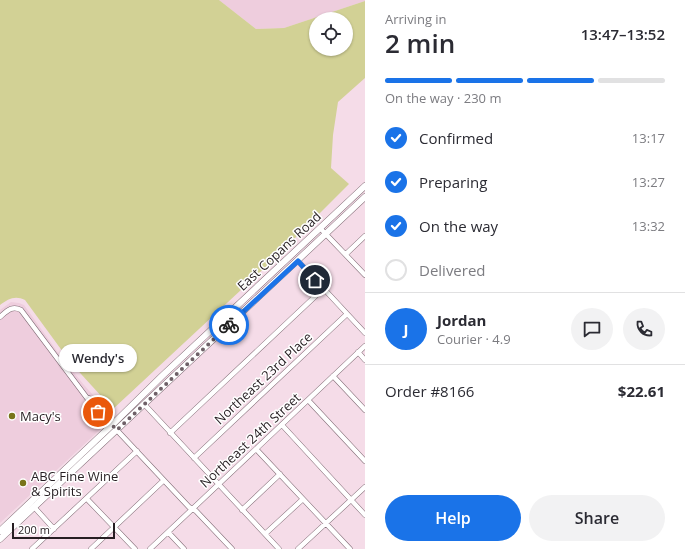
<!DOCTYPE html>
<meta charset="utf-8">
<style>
:root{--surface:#fff;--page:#f2f2f3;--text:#2b2b33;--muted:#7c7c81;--line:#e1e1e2;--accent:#1a73e8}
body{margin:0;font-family:"Open Sans",sans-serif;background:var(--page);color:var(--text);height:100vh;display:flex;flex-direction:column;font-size:15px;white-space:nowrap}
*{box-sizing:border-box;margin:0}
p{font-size:13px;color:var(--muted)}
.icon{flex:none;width:22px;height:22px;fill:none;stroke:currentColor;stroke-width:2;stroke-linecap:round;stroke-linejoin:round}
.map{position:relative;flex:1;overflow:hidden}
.details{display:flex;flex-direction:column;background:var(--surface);width:320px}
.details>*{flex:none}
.controls{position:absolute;left:309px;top:12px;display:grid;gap:8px}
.controls a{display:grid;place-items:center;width:44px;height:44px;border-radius:50%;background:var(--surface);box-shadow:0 1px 3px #0004;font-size:20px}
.scale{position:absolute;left:12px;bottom:10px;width:103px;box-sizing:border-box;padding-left:4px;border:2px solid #261e22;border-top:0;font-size:11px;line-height:14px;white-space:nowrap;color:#261e22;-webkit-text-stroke:3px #fff;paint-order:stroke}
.pin{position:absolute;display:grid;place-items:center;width:34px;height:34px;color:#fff;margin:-17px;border:2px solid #fff;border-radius:50%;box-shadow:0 1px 4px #0007}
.courier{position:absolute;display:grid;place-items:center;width:40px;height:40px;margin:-20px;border:3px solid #1a73e8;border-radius:50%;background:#fff;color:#222;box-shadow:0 1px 5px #0007}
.bubble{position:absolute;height:28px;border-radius:14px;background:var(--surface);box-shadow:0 1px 3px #0004;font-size:13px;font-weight:600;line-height:28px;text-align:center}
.head em{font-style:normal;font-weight:600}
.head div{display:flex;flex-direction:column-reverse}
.head{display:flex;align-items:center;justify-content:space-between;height:68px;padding:0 20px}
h1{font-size:26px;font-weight:600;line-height:30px}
.bar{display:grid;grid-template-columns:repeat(4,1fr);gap:6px 4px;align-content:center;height:48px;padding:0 20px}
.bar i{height:5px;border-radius:3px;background:var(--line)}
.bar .active{background:var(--accent)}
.bar p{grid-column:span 4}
.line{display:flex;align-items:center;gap:10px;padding:0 20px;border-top:1px solid var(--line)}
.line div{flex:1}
.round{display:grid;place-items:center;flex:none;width:42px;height:42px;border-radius:21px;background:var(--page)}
ol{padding:0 20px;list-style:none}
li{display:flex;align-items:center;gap:12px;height:44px}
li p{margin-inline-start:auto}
li .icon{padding:4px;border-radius:50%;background:var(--accent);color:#fff;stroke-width:4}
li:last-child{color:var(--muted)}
li i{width:22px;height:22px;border:2px solid var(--line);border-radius:50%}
.action{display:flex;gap:8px;margin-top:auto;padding:8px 20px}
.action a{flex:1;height:46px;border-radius:24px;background:var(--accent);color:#fff;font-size:16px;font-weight:600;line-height:46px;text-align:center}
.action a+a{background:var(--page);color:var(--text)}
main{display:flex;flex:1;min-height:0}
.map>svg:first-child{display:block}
</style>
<main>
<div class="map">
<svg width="365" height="549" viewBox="0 0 365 549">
<rect width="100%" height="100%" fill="#f5dce8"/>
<path fill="#eecddd" d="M219 0H365V1L284 28 256 29Z
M11 302 19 303 24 305 62 358 84 385 109 413 105 425 0 523V310Z"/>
<path fill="#d2d195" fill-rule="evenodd" d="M0 0H219L256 29 284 28 365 1V78L338 102 333 135 331 168 349 184 272 261 113 409 71 363 25 300C15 295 8 299 0 305ZM316 19H346V49H316Z"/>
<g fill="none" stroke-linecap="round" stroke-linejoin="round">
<g stroke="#826c76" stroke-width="5.5">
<path id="minor" d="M320 228 365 275
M346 254 365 236
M298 261 365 333
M0 317C7 311 12 305 21 310L90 402 107 422 112 425 189 507 196 511 232 549
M358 352 365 360
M333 376 365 410
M89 398C99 404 110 414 112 425
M308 400 365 461
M144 404 279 549
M282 425 365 515
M170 433 323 289
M256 449 350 549
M194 458 347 314
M87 499 135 549
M34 507 54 529
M242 510 280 474
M168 532 184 549
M265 534 303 499
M32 549 137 451
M91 549 163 481
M150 549 365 346
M298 549 365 487"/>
</g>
<g stroke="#826c76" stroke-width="7">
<path id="major" d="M0 531 112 425 162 376 365 186
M0 539 365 197"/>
</g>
<use href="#minor" stroke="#fff" stroke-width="4.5"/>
<use href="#major" stroke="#fff" stroke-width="6"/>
</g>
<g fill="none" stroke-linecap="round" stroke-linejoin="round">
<path stroke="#6e6067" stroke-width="4" stroke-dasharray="0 7.2" d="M98 412 117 430 229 325"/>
<path stroke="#1a73e8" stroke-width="5" d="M229 325 298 261 315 280"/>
</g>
<g fill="#787419" stroke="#fff" stroke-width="1.5">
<circle cx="12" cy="416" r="4"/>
<circle cx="23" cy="483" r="4"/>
</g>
<g text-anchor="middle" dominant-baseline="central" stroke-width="3" stroke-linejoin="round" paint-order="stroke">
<g font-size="13" fill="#261e22" stroke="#fff">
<text transform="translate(279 251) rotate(-43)">East Copans Road</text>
<text transform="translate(263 378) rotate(-43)">Northeast 23rd Place</text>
<text transform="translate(250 440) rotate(-43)">Northeast 24th Street</text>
</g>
<g font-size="13" fill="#261e22" stroke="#fff" text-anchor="start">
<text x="20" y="416">Macy's</text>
<text x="31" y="476">ABC Fine Wine<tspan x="31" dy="15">&amp; Spirits</tspan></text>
</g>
</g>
</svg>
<div class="controls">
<a><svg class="icon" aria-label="locate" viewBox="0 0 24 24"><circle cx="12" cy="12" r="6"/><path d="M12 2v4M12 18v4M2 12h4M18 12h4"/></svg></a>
</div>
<div class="scale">200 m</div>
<div class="pin" style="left:98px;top:412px;background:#ea580c"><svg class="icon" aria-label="bag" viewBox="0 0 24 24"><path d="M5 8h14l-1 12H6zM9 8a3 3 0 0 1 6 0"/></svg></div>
<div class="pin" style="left:315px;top:280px;background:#1f2937"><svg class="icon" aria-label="home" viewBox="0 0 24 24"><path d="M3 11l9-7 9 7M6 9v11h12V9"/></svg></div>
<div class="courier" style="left:229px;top:325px"><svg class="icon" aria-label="bike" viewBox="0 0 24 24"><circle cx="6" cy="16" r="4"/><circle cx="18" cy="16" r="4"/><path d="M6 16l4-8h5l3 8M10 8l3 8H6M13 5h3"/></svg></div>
<div class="bubble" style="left:59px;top:344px;width:78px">Wendy's</div>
</div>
<section class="details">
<div class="head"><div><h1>2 min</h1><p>Arriving in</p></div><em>13:47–13:52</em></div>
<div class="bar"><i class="active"></i><i class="active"></i><i class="active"></i><i></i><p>On the way · 230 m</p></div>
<ol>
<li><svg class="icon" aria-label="check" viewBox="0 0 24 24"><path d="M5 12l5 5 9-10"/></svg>Confirmed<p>13:17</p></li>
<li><svg class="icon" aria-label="check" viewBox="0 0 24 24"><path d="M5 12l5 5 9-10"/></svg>Preparing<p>13:27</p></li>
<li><svg class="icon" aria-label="check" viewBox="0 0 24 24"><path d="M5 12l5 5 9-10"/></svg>On the way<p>13:32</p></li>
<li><i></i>Delivered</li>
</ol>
<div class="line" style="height:72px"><b class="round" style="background:var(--accent);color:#fff">J</b><div><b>Jordan</b><p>Courier · 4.9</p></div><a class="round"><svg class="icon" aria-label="chat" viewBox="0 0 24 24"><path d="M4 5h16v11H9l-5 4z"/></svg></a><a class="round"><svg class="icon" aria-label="phone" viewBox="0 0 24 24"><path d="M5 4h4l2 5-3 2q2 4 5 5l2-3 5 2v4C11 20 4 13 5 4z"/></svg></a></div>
<div class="line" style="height:52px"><div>Order #8166</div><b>$22.61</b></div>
<div class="action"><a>Help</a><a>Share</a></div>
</section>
</main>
